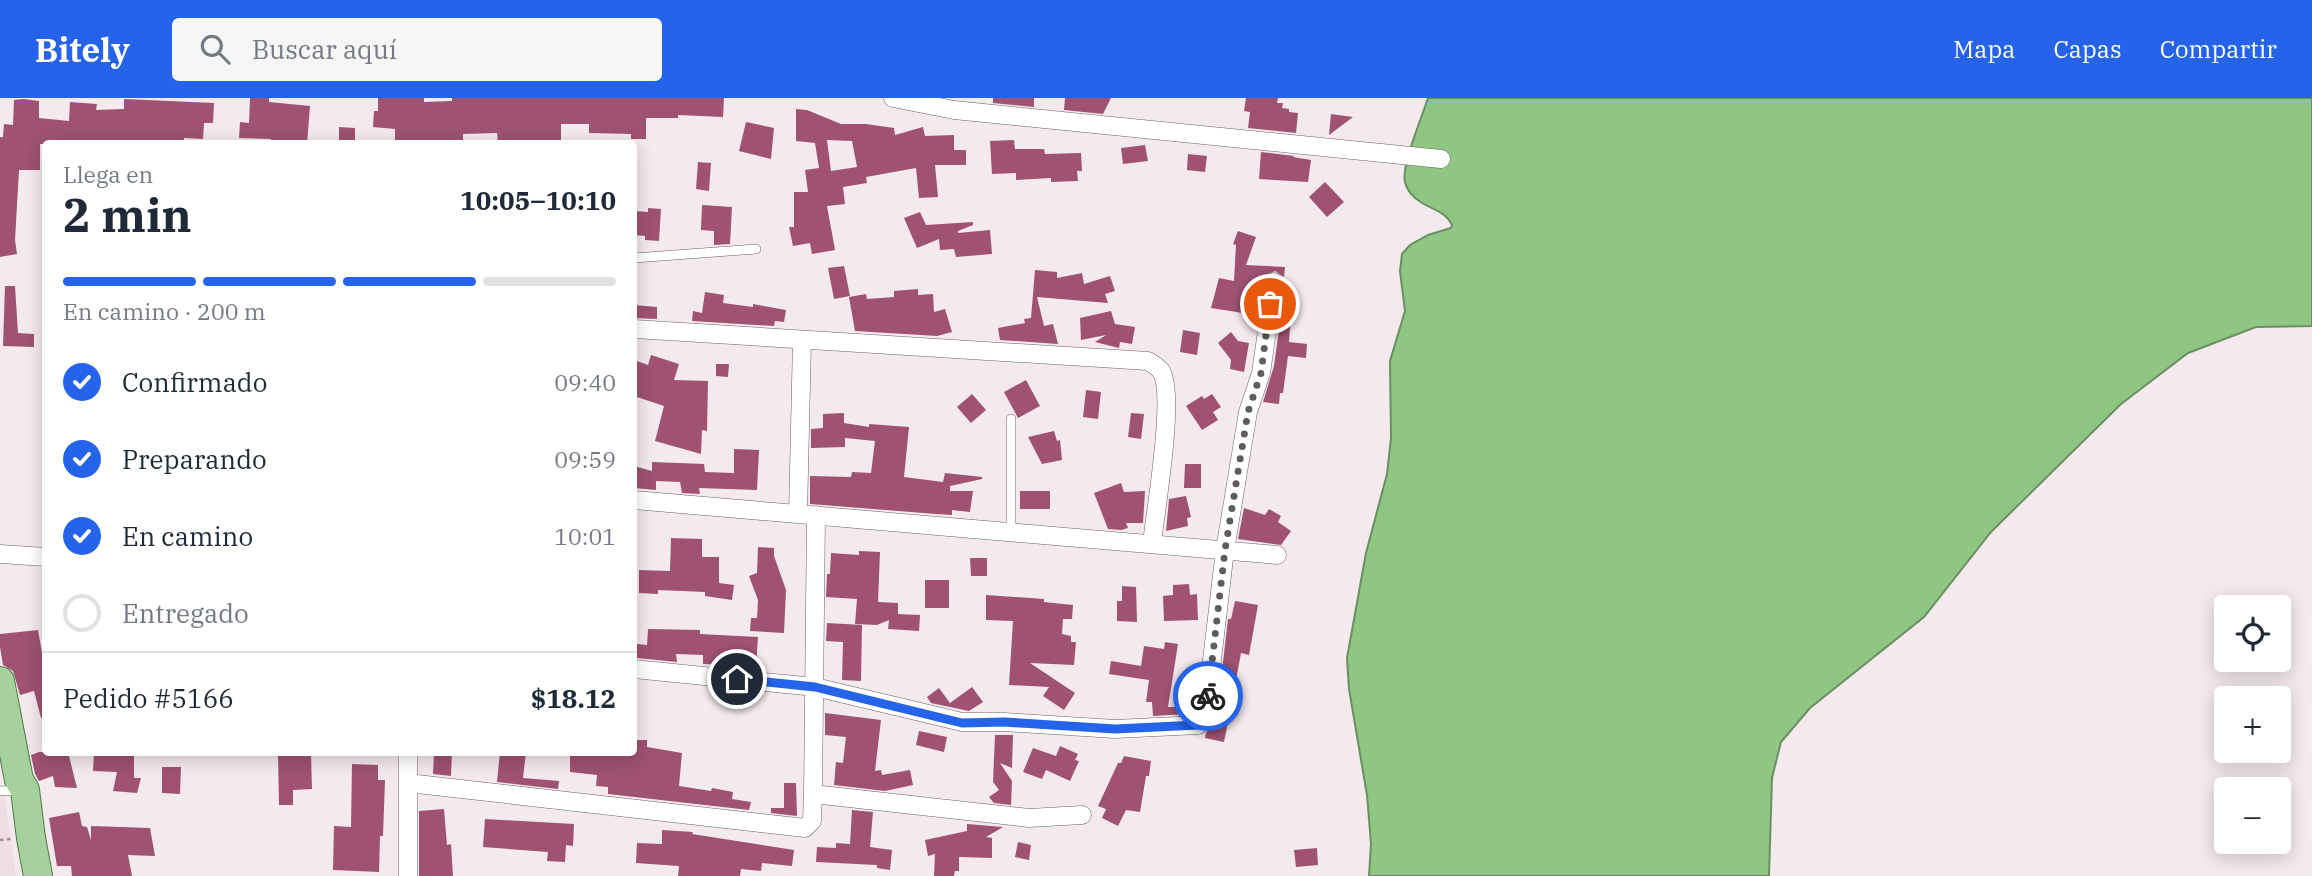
<!DOCTYPE html>
<html lang="es">
<meta charset="utf-8">
<style>
:root{--surface:#fff;--page:#f6f6f7;--text:#1f2937;--muted:#747a83;--line:#e0e1e3;--accent:#2563eb}
body{margin:0;font-family:"IBM Plex Serif",serif;background:var(--page);color:var(--text);height:100vh;display:flex;flex-direction:column;font-size:26px;white-space:nowrap}
*{box-sizing:border-box;margin:0}
p{font-size:23px;color:var(--muted)}
.icon{flex:none;width:38px;height:38px;fill:none;stroke:currentColor;stroke-width:2;stroke-linecap:round;stroke-linejoin:round}
.map{position:relative;flex:1;overflow:hidden}
.panel{position:absolute;left:42px;top:42px;width:595px;height:616px;display:flex;flex-direction:column;background:var(--surface);border-radius:7px;box-shadow:0 4px 18px #0003}
.panel>*{flex:none}
.buttons{position:absolute;left:2214px;top:497px;display:grid;gap:14px}
.buttons a{display:grid;place-items:center;width:77px;height:77px;border-radius:7px;background:var(--surface);box-shadow:0 4px 18px #0003;font-size:35px}
.pin{position:absolute;display:grid;place-items:center;width:60px;height:60px;color:#fff;margin:-30px;border:4px solid #fff;border-radius:50%;box-shadow:0 2px 7px #0007}
.courier{position:absolute;display:grid;place-items:center;width:70px;height:70px;margin:-35px;border:5px solid #2563eb;border-radius:50%;background:#fff;color:#222;box-shadow:0 2px 9px #0007}
.summary em{font-style:normal;font-weight:800}
.summary div{display:flex;flex-direction:column-reverse}
.summary{display:flex;align-items:center;justify-content:space-between;height:119px;padding:0 21px}
h1{font-size:46px;font-weight:800;line-height:52px}
.bar{display:grid;grid-template-columns:repeat(4,1fr);gap:10px 7px;align-content:center;height:84px;padding:0 21px}
.bar i{height:9px;border-radius:5px;background:var(--line)}
.bar .on{background:var(--accent)}
.bar p{grid-column:span 4}
.line{display:flex;align-items:center;gap:18px;padding:0 21px;border-top:2px solid var(--line)}
.line div{flex:1}
ol{padding:0 21px;list-style:none}
li{display:flex;align-items:center;gap:21px;height:77px}
li p{margin-inline-start:auto}
li .icon{padding:7px;border-radius:50%;background:var(--accent);color:#fff;stroke-width:4}
li:last-child{color:var(--muted)}
li i{width:38px;height:38px;border:4px solid var(--line);border-radius:50%}
header{display:flex;align-items:center;gap:42px;box-sizing:border-box;height:98px;padding:0 35px;background:var(--accent);color:#fff}
header strong{font-size:33px}
nav{display:flex;gap:38px;margin-inline-start:auto;font-size:24px}
.search{width:490px;height:63px;background:var(--page);display:flex;align-items:center;gap:18px;box-sizing:border-box;padding:0 24px;border-radius:7px;color:var(--muted);font-size:26px}
.map>svg:first-child{display:block}
</style>
<header>
<strong>Bitely</strong>
<div class="search"><svg class="icon" aria-label="search" viewBox="0 0 24 24"><circle cx="10" cy="10" r="6"/><path d="M15 15l6 6"/></svg>Buscar aquí</div>
<nav><a>Mapa</a><a>Capas</a><a>Compartir</a></nav>
</header>
<div class="map">
<svg width="2312" height="778" viewBox="0 0 2312 778">
<rect width="100%" height="100%" fill="#f4e9ed"/>
<path fill="#f0dce3" d="M0 696H4L16 778H0Z"/>
<path fill="#8fc684" stroke="#6a8f62" stroke-width="2" d="M1428 0H2312V228L2256 229 2188 255 2121 306 1991 434 1924 519 1810 610 1781 644 1772 680 1769 778H1369L1371 746 1367 697 1349 591 1347 560 1366 455 1387 376 1391 340 1390 263 1405 213 1400 173 1402 156 1410 147 1428 137 1451 130 1452 127C1446 114 1434 112 1422 105 1414 100 1407 94 1405 84 1401 68 1422 19 1428 0Z"/>
<path fill="#9f5272" fill-rule="evenodd" d="M250 0H269V4L310 8 307 46H271V41L239 40 240 24 249 25Z
M378 0H424V4L452 3V0H724L723 19 678 17V20H646V41H631V36L589 35V26H561V44L498 45 497 35 463 36V43L434 46H395V31L373 29 374 13H378Z
M993 0H1034V9L993 5Z
M1065 0H1111L1103 16 1064 12Z
M1246 0H1278L1277 5H1283L1282 10 1289 11V14L1298 15 1296 35 1248 30 1250 14 1244 13Z
M24 1 39 3V20L69 23 70 4 97 6 96 12 124 11V1L214 5 213 25H204L203 41 184 40V46H40V72H19L15 142 17 156 0 159V39H3L4 26 13 27 14 2Z
M796 11 807 12 841 26H866L894 30 895 37 923 29 925 38 954 37V52H966V67H935L938 99 919 100 916 70 866 79 867 85 843 89 845 106 827 108 835 152 812 156 810 145 793 148 789 129H794V94H808L805 72 819 70 815 45 796 43ZM827 42 852 43 857 69 831 73Z
M1331 16 1353 19 1329 37Z
M746 24 774 30 771 61 739 53Z
M339 29 355 30V46H339Z
M1014 42 1015 51H1044L1045 56 1081 55 1082 73H1077L1078 83 1051 84V80L1016 82V75L992 76 990 43Z
M1145 47 1148 63 1123 66 1121 50Z
M1261 54 1294 58 1293 59 1311 62 1308 84 1259 81Z
M1188 56 1207 58 1205 74 1187 72Z
M698 64 711 65 709 93 696 91Z
M1325 84 1344 104 1327 119 1309 99Z
M702 107 732 109 730 146 714 147V133L701 132Z
M648 110 661 111 659 143 645 142V138L634 137V113L648 114Z
M920 114 926 127 973 124V127L958 133V135L990 132 992 156 956 159 954 151 940 152 939 141 917 150 904 120Z
M1238 133 1256 139 1246 167 1285 169 1284 179 1275 173 1266 177 1260 198 1247 197 1243 215 1211 210 1219 180 1234 183 1236 147 1233 146Z
M844 168 850 198 834 201 828 170Z
M1035 172 1057 174V180L1082 175 1084 186 1110 178 1115 193 1105 196 1108 205 1037 199 1044 228 1053 226 1058 246 1000 242 998 230 1025 225 1024 221 1031 220Z
M1285 186 1293 187 1289 244 1307 246 1306 260 1288 258 1283 295H1280L1279 306 1263 304 1274 268Z
M5 188H15L18 235 34 236V249L3 248Z
M918 191V197L933 196 934 214 945 211 952 234 937 238 855 233 849 199 866 196 867 201 894 199V193Z
M705 194 724 197 723 205 753 209V206L786 212 784 224 775 223 774 228 692 223 693 213 702 215Z
M634 207 657 209V221L634 220Z
M1111 213 1115 226 1135 229 1132 246 1120 244 1119 250 1095 244 1106 237 1081 242 1080 220Z
M1183 232 1200 235 1197 257 1180 254Z
M1231 234 1238 243 1249 245 1244 274 1230 271 1231 262 1218 245Z
M651 257 679 266 674 282 708 283 707 333 702 332 701 356 655 343 664 308 634 298V262L648 267Z
M716 266H729L728 279 716 278Z
M1026 282 1040 308 1018 320 1004 294Z
M1086 292 1101 294 1098 321 1083 319Z
M972 296 986 312 971 325 957 309Z
M1212 296 1221 309 1213 314 1218 322 1202 332 1186 308 1202 298 1204 301Z
M844 315V325L869 329V326L909 329 904 379 943 384 945 375 982 379V381L950 388V393H973L970 414 952 412V417L936 416 810 406V378L851 379 852 374 871 375 875 343 845 340V349L811 350V331L823 330V316Z
M1131 315 1144 316 1141 341 1128 339Z
M1054 333 1057 343 1060 342 1062 362 1042 366 1028 339Z
M734 351 759 352 757 392 699 390 700 396 682 395 680 384 656 383V392L634 390V368L652 373V364L704 366 705 374 734 375Z
M1185 366H1201V390H1184Z
M1121 385 1124 394 1145 393 1143 425H1126L1128 430 1121 432 1108 431 1094 395Z
M1020 393H1050V411H1020Z
M1186 398 1191 419 1187 420 1188 428 1166 433 1169 401Z
M1244 410 1265 417 1269 411 1281 418 1278 424 1291 433 1281 447 1238 441Z
M671 440 702 441V459H719V485L734 487 732 502 705 498V494L658 492V496L639 495V472L670 473Z
M758 449 774 450V458L786 492 784 535 750 533 751 520H757L758 502 749 478 757 475Z
M859 453 880 454 878 504 898 505V516L920 517 919 533 888 531 889 522 877 527 855 526 857 501 826 499 827 476H830L831 455 859 457Z
M970 460H987V478H971Z
M925 482H949V510H925Z
M1189 486 1190 497 1197 496 1198 522 1164 523 1163 498 1173 497V487Z
M1122 488 1136 489 1137 524 1117 523V503H1122Z
M986 497 1044 501V504L1073 507 1072 521H1063L1062 536 1071 538V544H1076L1074 567 1030 565 1075 595 1064 612 1043 598 1049 589 1009 587 1013 523 986 522Z
M1235 503 1258 507 1249 557 1241 555 1235 587 1239 588 1236 605 1232 604 1224 644 1205 640 1206 635 1215 624 1217 616 1228 521H1231Z
M827 525 862 527 861 583 842 582 843 544 826 543Z
M648 531 700 532V536L758 539 756 568 703 566V557L676 556 677 564 637 560V546L647 547Z
M38 532 46 578V619L41 620 34 593 20 597 13 573 3 567 0 549V536Z
M1165 544 1178 546 1168 609H1186L1187 616 1153 618 1152 604H1146L1149 582 1109 576 1111 563 1141 568 1144 548 1164 551Z
M972 589 983 604 969 613 931 605 927 599 939 590 950 605Z
M825 615 881 622 875 673 881 672 882 677 910 672 913 687 885 693 834 687 836 664 843 665 846 639 825 637Z
M919 633 947 639 944 654 916 647Z
M995 637H1013L1012 670 1000 665 1012 683 1011 707 994 705 989 699 999 692 993 684Z
M634 642H647V649L682 655 679 688 711 693 712 690 733 694 732 701 751 704 749 712 608 696V689L596 688 597 677 570 674V654H634Z
M1060 648 1078 656 1075 662 1079 663 1070 683 1046 672 1042 681 1023 674 1033 650 1056 658Z
M39 654H68L77 690 55 689 53 678 39 683 35 676 31 657Z
M434 654H452L451 678 433 676Z
M500 654H526L523 680 559 683 558 691 497 684Z
M94 655 134 657V680H141L137 695 113 693 117 674 93 673Z
M311 656 312 691 293 692V707H279L278 657Z
M1124 658 1151 663 1149 678H1146L1140 714 1126 712 1118 728 1102 720 1106 711 1098 708 1118 665H1121Z
M352 666 378 667V682H385L383 738H380L379 774 333 772 334 728 351 729Z
M162 669H181L180 696 162 695Z
M784 685H796L797 718 771 715V710H784Z
M444 711 447 747 451 746 453 778H419V713Z
M852 712 873 714 870 749 892 752 890 772 877 770V767L816 764 817 749 836 750V745L850 746Z
M79 714 82 728 87 729 91 742V728L150 730 155 758 128 757 132 778H72L71 768H57L49 720Z
M485 721 574 726 573 748 566 747 565 764 547 763 548 754 483 749Z
M967 726 1003 729 986 739 992 740V760L959 759V773H955L954 778H934L935 756 928 758 925 742 967 733Z
M662 732 693 734 692 736 794 752 792 768 762 765 761 773 741 771 740 778H678L679 768 636 765 637 745 662 746Z
M1018 744 1031 747 1029 762 1015 759Z
M1317 750 1318 767 1296 769 1294 752Z"/>
<g fill="none" stroke-linecap="round" stroke-linejoin="round">
<g stroke="#696063" stroke-width="10">
<path id="service" d="M634 160 756 151
M1011 321V433
M0 693 20 692"/>
</g>
<g stroke="#696063" stroke-width="19">
<path id="minor" d="M893 0 954 12 1441 61
M634 231 1148 263C1153 266 1158 269 1161 273 1176 296 1155 414 1152 446
M634 402 1277 457
M798 416 802 243
M0 456 46 459
M634 571 815 589 962 624H1004L1115 631 1198 627 1204 621 1206 613 1225 452 1248 314 1261 275 1274 184
M408 654V778
M408 685 805 730 812 723 813 696 816 417
M813 696 1029 720 1082 717"/>
</g>
<g stroke="#4c7a42" stroke-width="30">
<path id="primary" d="M0 583 19 682 25 692 31 740 38 778"/>
</g>
<path stroke="#9b9396" stroke-width="2.5" stroke-dasharray="3.5 3.5" stroke-linecap="butt" d="M0 742 11 741"/>
<use href="#service" stroke="#fff" stroke-width="9"/>
<use href="#minor" stroke="#fff" stroke-width="18"/>
<use href="#primary" stroke="#a6d19e" stroke-width="28"/>
</g>
<g fill="none" stroke-linecap="round" stroke-linejoin="round">
<path stroke="#625b5e" stroke-width="7" stroke-dasharray="0 12.6" d="M1208 598 1225 452 1248 314 1261 275 1270 206"/>
<path stroke="#2563eb" stroke-width="9" d="M737 581 815 589 962 625 1004 624 1115 631 1198 627 1204 621 1208 598"/>
</g>
</svg>
<div class="buttons">
<a><svg class="icon" aria-label="locate" viewBox="0 0 24 24"><circle cx="12" cy="12" r="6"/><path d="M12 2v4M12 18v4M2 12h4M18 12h4"/></svg></a>
<a>+</a>
<a>−</a>
</div>
<div class="pin" style="left:1270px;top:206px;background:#ea580c"><svg class="icon" aria-label="bag" viewBox="0 0 24 24"><path d="M5 8h14l-1 12H6zM9 8a3 3 0 0 1 6 0"/></svg></div>
<div class="pin" style="left:737px;top:581px;background:#1f2937"><svg class="icon" aria-label="home" viewBox="0 0 24 24"><path d="M3 11l9-7 9 7M6 9v11h12V9"/></svg></div>
<div class="courier" style="left:1208px;top:598px"><svg class="icon" aria-label="bike" viewBox="0 0 24 24"><circle cx="6" cy="16" r="4"/><circle cx="18" cy="16" r="4"/><path d="M6 16l4-8h5l3 8M10 8l3 8H6M13 5h3"/></svg></div>
<section class="panel">
<div class="summary"><div><h1>2 min</h1><p>Llega en</p></div><em>10:05–10:10</em></div>
<div class="bar"><i class="on"></i><i class="on"></i><i class="on"></i><i></i><p>En camino · 200 m</p></div>
<ol>
<li><svg class="icon" aria-label="check" viewBox="0 0 24 24"><path d="M5 12l5 5 9-10"/></svg>Confirmado<p>09:40</p></li>
<li><svg class="icon" aria-label="check" viewBox="0 0 24 24"><path d="M5 12l5 5 9-10"/></svg>Preparando<p>09:59</p></li>
<li><svg class="icon" aria-label="check" viewBox="0 0 24 24"><path d="M5 12l5 5 9-10"/></svg>En camino<p>10:01</p></li>
<li><i></i>Entregado</li>
</ol>
<div class="line" style="height:91px"><div>Pedido #5166</div><b>$18.12</b></div>
</section>
</div>
